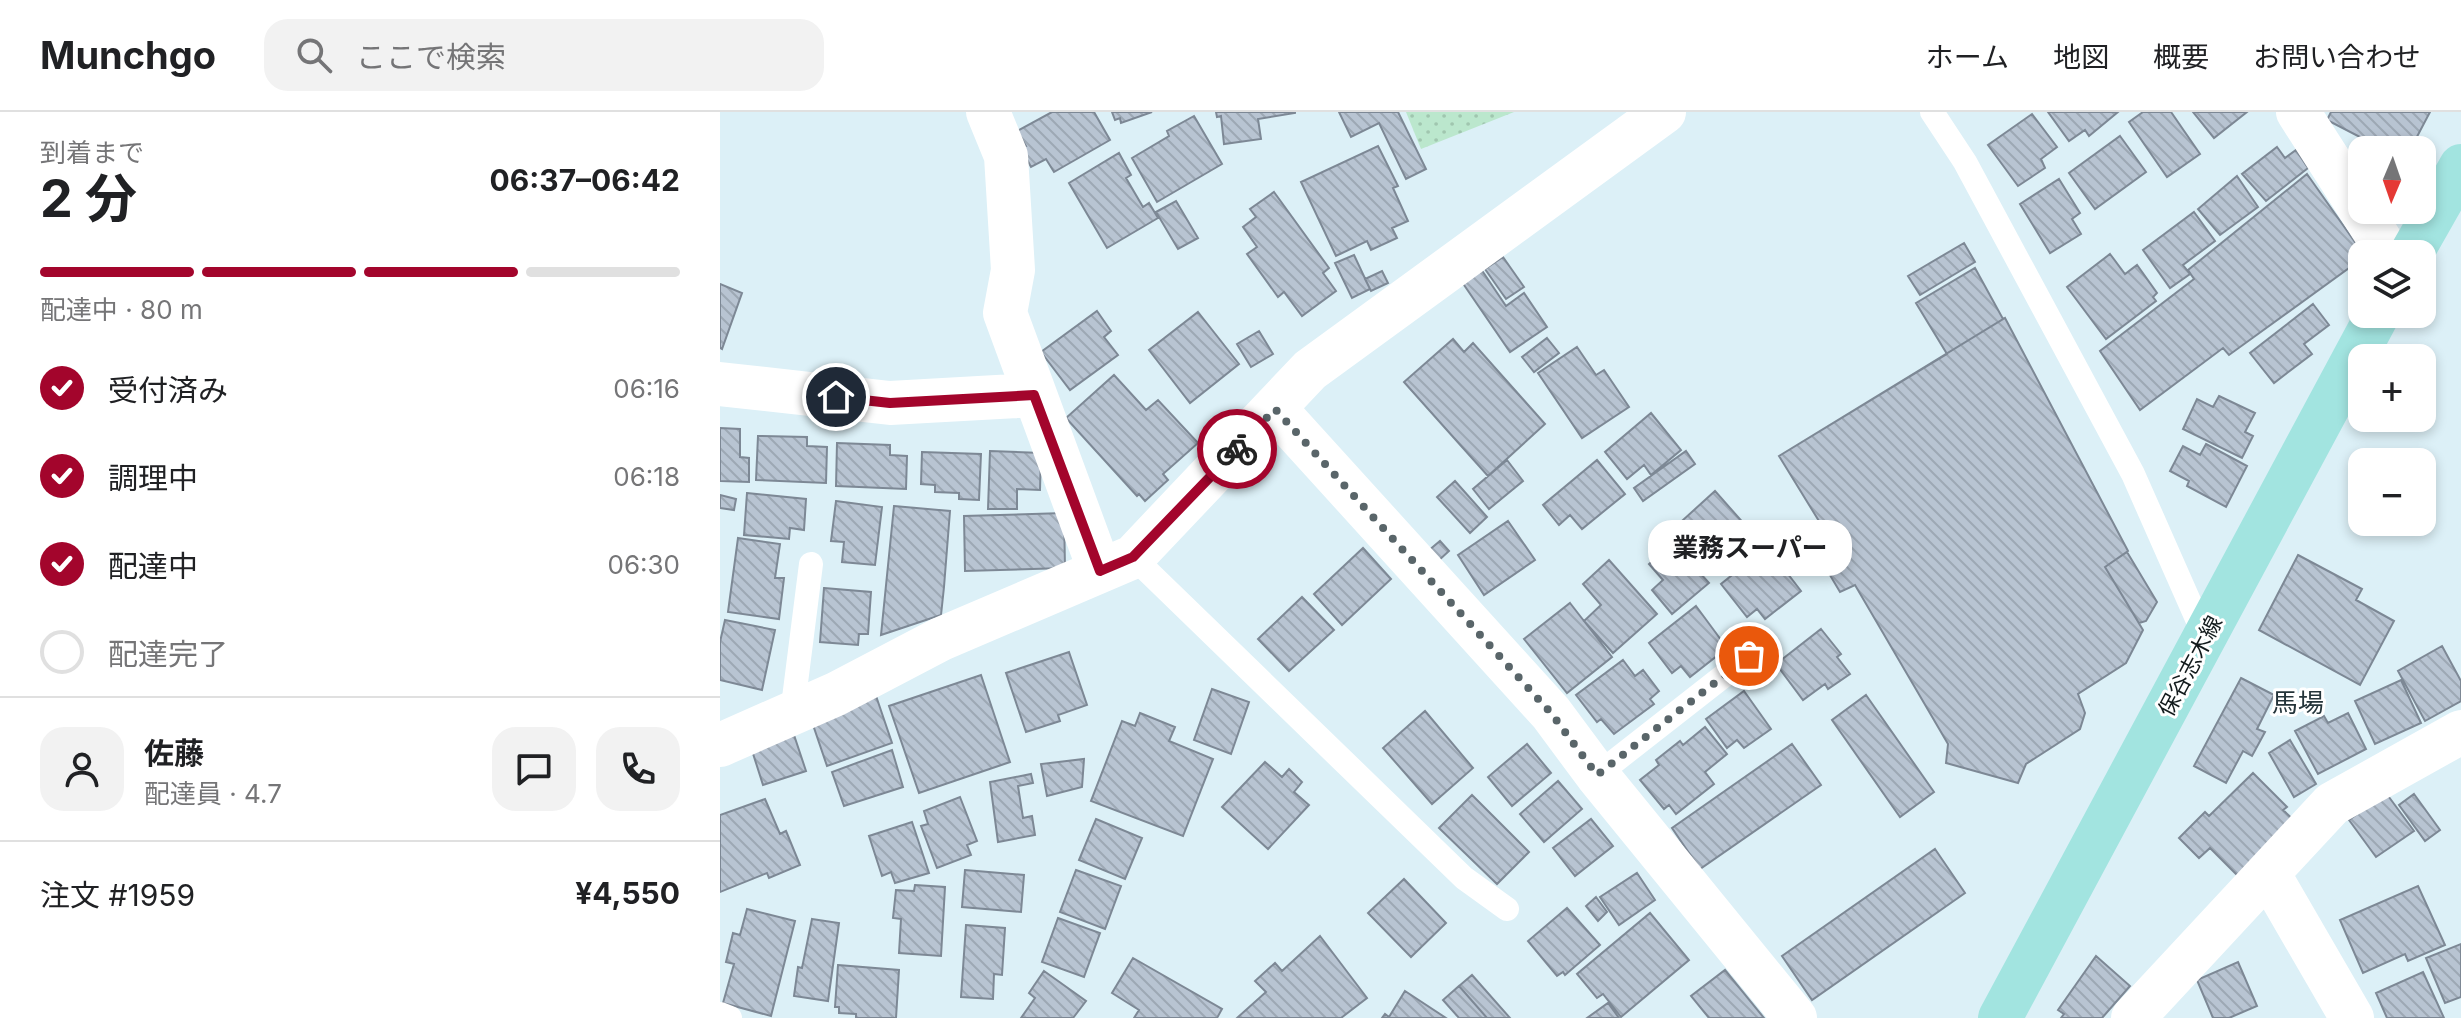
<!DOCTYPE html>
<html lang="ja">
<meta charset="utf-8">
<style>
:root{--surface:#fff;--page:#f2f2f2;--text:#202124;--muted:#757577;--line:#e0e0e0;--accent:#a3052c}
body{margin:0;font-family:Inter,"Noto Sans JP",sans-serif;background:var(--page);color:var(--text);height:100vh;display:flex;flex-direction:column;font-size:30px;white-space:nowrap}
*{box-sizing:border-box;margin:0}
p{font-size:26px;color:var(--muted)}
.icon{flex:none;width:44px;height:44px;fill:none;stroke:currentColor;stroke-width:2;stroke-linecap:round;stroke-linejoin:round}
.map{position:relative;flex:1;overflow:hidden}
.drawer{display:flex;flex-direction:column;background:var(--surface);width:720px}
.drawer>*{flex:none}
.needle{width:52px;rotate:182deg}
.fabs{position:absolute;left:1628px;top:24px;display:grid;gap:16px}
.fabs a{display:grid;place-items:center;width:88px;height:88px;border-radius:16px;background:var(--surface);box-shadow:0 4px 12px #0003;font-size:40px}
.pin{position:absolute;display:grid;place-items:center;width:68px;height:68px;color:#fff;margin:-34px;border:4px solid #fff;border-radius:50%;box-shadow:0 2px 8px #0007}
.courier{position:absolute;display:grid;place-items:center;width:80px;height:80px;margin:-40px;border:6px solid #a3052c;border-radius:50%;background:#fff;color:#222;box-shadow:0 2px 10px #0007}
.bubble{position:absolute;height:56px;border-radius:24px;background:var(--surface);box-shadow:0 4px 12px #0003;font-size:26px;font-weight:700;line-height:56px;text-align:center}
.overview em{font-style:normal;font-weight:700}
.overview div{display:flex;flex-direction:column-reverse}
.overview{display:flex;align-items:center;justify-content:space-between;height:136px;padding:0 40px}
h1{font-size:52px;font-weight:700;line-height:60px}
.bar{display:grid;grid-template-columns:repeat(4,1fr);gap:12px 8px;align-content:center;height:96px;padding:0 40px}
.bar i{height:10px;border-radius:6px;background:var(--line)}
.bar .selected{background:var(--accent)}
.bar p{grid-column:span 4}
.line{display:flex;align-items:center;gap:20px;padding:0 40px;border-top:2px solid var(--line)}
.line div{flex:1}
.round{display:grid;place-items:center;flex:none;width:84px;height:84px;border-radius:24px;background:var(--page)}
ol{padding:0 40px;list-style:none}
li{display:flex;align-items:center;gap:24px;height:88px}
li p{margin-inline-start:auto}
li .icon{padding:8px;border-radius:50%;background:var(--accent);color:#fff;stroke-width:4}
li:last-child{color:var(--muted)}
li i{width:44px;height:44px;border:4px solid var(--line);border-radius:50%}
header{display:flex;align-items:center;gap:48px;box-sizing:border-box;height:112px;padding:0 40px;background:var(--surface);border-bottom:2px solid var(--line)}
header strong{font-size:38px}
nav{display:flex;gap:44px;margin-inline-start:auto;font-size:28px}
.search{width:560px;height:72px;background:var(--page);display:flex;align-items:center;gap:20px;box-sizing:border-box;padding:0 28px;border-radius:24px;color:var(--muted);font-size:30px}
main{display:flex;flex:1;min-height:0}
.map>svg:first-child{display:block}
</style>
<header>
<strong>Munchgo</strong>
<div class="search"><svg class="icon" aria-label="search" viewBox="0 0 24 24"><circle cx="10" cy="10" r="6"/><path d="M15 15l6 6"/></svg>ここで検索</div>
<nav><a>ホーム</a><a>地図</a><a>概要</a><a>お問い合わせ</a></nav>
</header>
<main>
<section class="drawer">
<div class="overview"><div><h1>2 分</h1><p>到着まで</p></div><em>06:37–06:42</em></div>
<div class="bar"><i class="selected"></i><i class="selected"></i><i class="selected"></i><i></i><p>配達中 · 80 m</p></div>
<ol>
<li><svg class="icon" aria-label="check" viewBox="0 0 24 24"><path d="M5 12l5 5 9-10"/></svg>受付済み<p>06:16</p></li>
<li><svg class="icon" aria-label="check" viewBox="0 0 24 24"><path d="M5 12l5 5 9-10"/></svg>調理中<p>06:18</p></li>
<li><svg class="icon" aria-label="check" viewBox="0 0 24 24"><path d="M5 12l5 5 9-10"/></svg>配達中<p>06:30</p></li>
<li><i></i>配達完了</li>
</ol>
<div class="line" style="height:144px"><a class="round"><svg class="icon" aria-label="person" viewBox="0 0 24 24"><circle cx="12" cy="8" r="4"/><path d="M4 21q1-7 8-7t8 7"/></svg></a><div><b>佐藤</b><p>配達員 · 4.7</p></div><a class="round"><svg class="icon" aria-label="chat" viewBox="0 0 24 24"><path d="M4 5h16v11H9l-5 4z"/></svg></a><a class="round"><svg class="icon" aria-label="phone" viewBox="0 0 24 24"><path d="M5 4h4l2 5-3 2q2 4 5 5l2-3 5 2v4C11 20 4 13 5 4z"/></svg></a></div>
<div class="line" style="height:104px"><div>注文 #1959</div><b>¥4,550</b></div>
</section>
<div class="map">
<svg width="1741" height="906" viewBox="0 0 1741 906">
<defs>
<pattern id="park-dots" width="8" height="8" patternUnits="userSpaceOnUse" patternTransform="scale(2)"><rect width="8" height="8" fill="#bbe7cd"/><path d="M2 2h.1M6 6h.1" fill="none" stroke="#a0c6af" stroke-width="1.8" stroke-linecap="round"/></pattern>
<pattern id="building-back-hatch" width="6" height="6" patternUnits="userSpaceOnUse" patternTransform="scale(2)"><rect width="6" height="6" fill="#b8c4d2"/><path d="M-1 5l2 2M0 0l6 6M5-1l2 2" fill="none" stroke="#9da8b4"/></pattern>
</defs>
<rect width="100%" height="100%" fill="#dcf0f7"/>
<path fill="url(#park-dots)" d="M686 0H794L701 37Z"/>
<path fill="url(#building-back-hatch)" stroke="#7d8895" stroke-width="2" d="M332 0H374L390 28 334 60 326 47 311 55 301 36 306 34 297 19Z
M392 0H432L401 11 400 6 395 8Z
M496 0H575V1L538 7 541 27 504 32 501 4 497 5Z
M619 0H678L706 57 686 67 659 11 631 25Z
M1328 0H1398L1369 24 1365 18 1349 29Z
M1423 0H1451L1480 42 1447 65 1409 10Z
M1473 0H1527L1494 26Z
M1611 0H1710L1690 38H1665L1607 8Z
M1312 2 1337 35 1321 47 1325 56 1298 74 1268 33Z
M474 4 502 52 437 90 412 46 449 24 447 19Z
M1400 24 1426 60 1375 97 1349 61Z
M658 34 678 74 673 76 688 109 672 116 677 126 651 138 647 129 616 144 581 70Z
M1557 35 1565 46 1576 38 1588 56 1546 89 1522 62Z
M399 41 411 63 406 66 423 95 429 91 438 106 387 136 349 71Z
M1587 62 1637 133 1632 139 1640 148 1509 243 1503 236 1420 298 1380 239 1474 167 1468 158Z
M1517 64 1538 95 1500 123 1478 97Z
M1339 67 1360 101 1352 107 1361 122 1330 141 1300 92Z
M554 80 609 156 603 161 616 179 582 204 564 180 558 185 527 142 537 135 523 115 536 105 530 97Z
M456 89 478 126 458 137 436 100Z
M1474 100 1495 129 1463 153 1470 162 1450 176 1423 138Z
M1244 131 1255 150 1200 183 1188 164Z
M1390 142 1405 162 1417 153 1437 181 1433 185 1436 189 1386 227 1347 175Z
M634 143 650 177 632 186 615 151Z
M783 145 804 175 786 187 765 157Z
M1255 156 1283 207 1285 206 1408 439 1385 455 1423 518 1406 551 1358 582 1365 601 1360 617 1306 652 1298 671 1226 651 1228 632 1135 473 1120 480 1101 448 1118 440 1059 344 1227 242 1196 191Z
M761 157 786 194 804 181 827 215 790 240 742 170Z
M662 159 668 171 651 179 645 167Z
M0 172 22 181 2 237 0 236Z
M1593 192 1609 213 1584 232 1592 242 1554 271 1530 241Z
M377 199 391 219 384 225 398 243 350 278 321 240Z
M478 200 519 252 470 291 429 238Z
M1285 206 1408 439 1385 455 1423 518 1406 551 1358 582 1365 601 1360 617 1306 652 1298 671 1226 651 1228 632 1135 473 1120 480 1101 448 1118 440 1059 344Z
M539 219 553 242 531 255 517 232Z
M827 226 839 241 814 260 802 245Z
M733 227 744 240 753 231 825 312 768 364 684 270Z
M857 235 876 263 884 258 909 295 862 326 818 261Z
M394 263 426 298 438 288 478 331 443 362 448 368 425 389 419 382 417 384 346 306Z
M1499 284 1535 301 1525 320 1533 324 1522 346 1463 317 1477 287 1493 295Z
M931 301 961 338 931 363 924 353 907 367 885 340Z
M0 316 20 317V345L29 346V370L0 369Z
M38 324 87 325V334L107 335 106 371 36 368Z
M117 331 170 333V343L187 344 186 377 116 374Z
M1486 332 1527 354 1506 395 1467 374 1469 369 1450 359 1463 334 1480 343Z
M270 339 321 341 320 378 297 377V397H268Z
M966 339 975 352 923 389 914 376Z
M202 340 261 342 259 388 239 387V381L215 380V373L201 372Z
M787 348 803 369 769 397 753 377Z
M877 348 905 382 862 417 850 403 839 413 823 393Z
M735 369 767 405 750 421 717 385Z
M995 379 1041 431 1009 459 963 408Z
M27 381 86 387 84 418 70 416 69 427 24 423Z
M0 383 16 387 14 398 0 396Z
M116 389 162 395 155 453 122 450 124 430 111 429Z
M174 394 230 399 224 475 221 503 161 523Z
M344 401 345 456 245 459 244 404Z
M788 409 815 448 764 483 738 443Z
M963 422 989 452 979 460 989 471 952 502 932 478 943 468 929 452Z
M18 426 60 432 55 466H64L59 507 8 500Z
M720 429 729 439 718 449 708 439Z
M1047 435 1081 479 1045 507 1037 497 1027 505 1001 472Z
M643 436 671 467 622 513 594 482Z
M1407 440 1437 490 1426 509 1419 511 1385 455Z
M1578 443 1642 477 1636 488 1674 509 1640 573 1539 518Z
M889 448 937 502 893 541 864 509 881 493 863 472Z
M104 476 151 480 148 522H139L138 533 100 530Z
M582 485 614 518 569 559 538 527Z
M850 491 892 545 847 581 804 527Z
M976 494 1007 536 970 565 961 554 952 561 929 531Z
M5 508 55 518 42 578 0 568V530Z
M1101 517 1121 542 1117 545 1130 562 1108 577 1105 572 1083 588 1056 552Z
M1722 534 1741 569V589L1705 609 1678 559Z
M349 540 367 593 338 603 340 609 306 620 286 561Z
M903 548 915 564 923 558 939 579 930 587 934 592 894 622 881 607 877 610 856 583Z
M261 563 290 650 199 681 169 594Z
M1521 566 1554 583 1537 617 1545 620 1532 644 1523 639 1506 671 1474 654Z
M1681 568 1701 611 1655 632 1635 589Z
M492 577 529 590 511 642 474 628Z
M154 578 172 631 107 654 89 601Z
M1024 579 1051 617 1024 636 1017 628 1007 636 986 607Z
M1146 583 1214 680 1180 705 1112 608Z
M705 599 753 656 712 692 663 636Z
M420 601 455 615 449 629 493 647 463 724 371 689 402 609 415 614Z
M1628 601 1646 637 1598 662 1575 619 1604 604 1608 611Z
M71 614 86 659 43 673 29 629Z
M985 615 1007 642 985 660 994 672 956 702 949 693 944 697 920 668 939 653 936 648 960 629 963 633Z
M1570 628 1596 672 1574 685 1549 641Z
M807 632 831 661 792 694 768 665Z
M1072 632 1101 673 980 757 952 716Z
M172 638 183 675 124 694 112 660Z
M364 647 362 675 327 684 321 652Z
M545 650 562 665 569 657 582 670 574 680 589 693 548 737 502 695Z
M1533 661 1567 695 1563 698 1577 711 1521 767 1490 736 1479 746 1459 726 1485 700 1489 704Z
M311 662 313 671 298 674 303 706 312 704 315 723 278 730 270 670Z
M838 669 862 697 824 730 800 702Z
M1666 681 1694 719 1656 745 1629 708Z
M1694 682 1720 718 1705 729 1679 693Z
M752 683 809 740 777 772 719 716Z
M240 685 257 729 247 733 251 743 217 756 201 714 208 712 204 699Z
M45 687 60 722 66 719 80 753 49 766 47 761 0 780V703Z
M376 707 422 726 405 767 359 748Z
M871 707 893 734 855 764 833 736Z
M192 710 209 761 175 771 171 760 162 764 149 724Z
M1215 737 1245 781 1092 888 1062 844Z
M245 758 304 763 301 800 242 795Z
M356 758 401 774 385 817 340 800Z
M917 761 935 788 899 813 880 785Z
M684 767 726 811 691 845 648 801Z
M195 773 225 775 221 844 179 841 181 807 173 806 176 778 194 779Z
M1698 774 1725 833 1688 849 1685 842 1643 861 1620 808Z
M876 785 887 800 878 809 866 794Z
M847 796 880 833 845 863 843 860 837 864 808 829Z
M27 797 75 809 51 904 3 891 14 852 6 850 13 821 20 823Z
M930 801 969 848 901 905 883 882 877 886 857 862Z
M338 806 380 821 364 865 322 850Z
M92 807 119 811 108 889 74 884 78 855 82 856Z
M246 813 285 816 282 863 274 862 273 887 241 885Z
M600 824 647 886 621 906H517L546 880 535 869 555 851 562 859Z
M1741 832V885L1725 891 1706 846Z
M1376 844 1410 874 1382 906H1341L1344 902 1338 898Z
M413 846 502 897 497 906H414L419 898 392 881Z
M1518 850 1537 894 1509 906H1493L1477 868Z
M118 853 179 858 176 906H136V902L119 901V895H115Z
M1005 858 1044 906H989L971 884Z
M324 859 366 889 353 906H301L315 886 309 881Z
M1703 860 1724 906H1667L1656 881Z
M752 863 790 906H767L739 874Z
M739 874 767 906H739L723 888Z
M685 879 726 906H662L665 902 669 905Z
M888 891 899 906H867Z"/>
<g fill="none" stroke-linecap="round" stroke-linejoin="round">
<path stroke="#fff" stroke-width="24" d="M1212 0 1245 50 1413 362 1485 525
M413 445 744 766 787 797
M72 602 91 452
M877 663 1029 544
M0 902 10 906"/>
<path stroke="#fff" stroke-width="44" d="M268 0 286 44 293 158 285 201 380 459
M1578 0 1669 142
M0 272 170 291 314 283
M555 297 831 601 877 663 1075 906
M0 633 116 582 221 527 413 445 590 258 944 0
M1548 761 1632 906
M1413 906 1612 692 1741 620"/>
<path stroke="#a2e4e0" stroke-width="44" d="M1691 142 1741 54
M1280 906 1658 202"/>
</g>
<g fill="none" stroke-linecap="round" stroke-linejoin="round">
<path stroke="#596569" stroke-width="8" stroke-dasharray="0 14.4" d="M517 337 555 297 831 601 877 663 1029 544"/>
<path stroke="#a3052c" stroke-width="10" d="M116 285 170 291 314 283 380 459 413 445 517 337"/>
</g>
<g text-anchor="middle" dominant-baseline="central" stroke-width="6" stroke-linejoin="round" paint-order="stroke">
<g font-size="22" fill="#121a1c" stroke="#fff">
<text transform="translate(1470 554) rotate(-62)">保谷志木線</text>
</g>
<g font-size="26" fill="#24343a" stroke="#fff">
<text x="1578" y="590">馬場</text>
</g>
</g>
</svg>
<div class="fabs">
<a><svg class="needle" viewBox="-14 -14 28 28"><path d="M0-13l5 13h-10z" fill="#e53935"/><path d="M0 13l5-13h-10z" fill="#757577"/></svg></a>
<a><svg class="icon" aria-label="layers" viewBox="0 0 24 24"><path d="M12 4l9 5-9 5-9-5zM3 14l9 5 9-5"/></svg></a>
<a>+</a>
<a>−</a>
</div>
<div class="pin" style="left:1029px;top:544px;background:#ea580c"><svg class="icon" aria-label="bag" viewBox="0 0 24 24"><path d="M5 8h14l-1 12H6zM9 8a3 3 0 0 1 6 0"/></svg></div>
<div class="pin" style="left:116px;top:285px;background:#1f2937"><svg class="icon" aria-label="home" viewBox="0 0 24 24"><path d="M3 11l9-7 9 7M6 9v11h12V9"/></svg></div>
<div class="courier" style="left:517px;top:337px"><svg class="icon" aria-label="bike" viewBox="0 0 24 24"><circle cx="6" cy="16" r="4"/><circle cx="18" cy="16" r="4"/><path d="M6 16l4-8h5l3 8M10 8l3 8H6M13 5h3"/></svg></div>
<div class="bubble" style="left:928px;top:408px;width:204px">業務スーパー</div>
</div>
</main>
